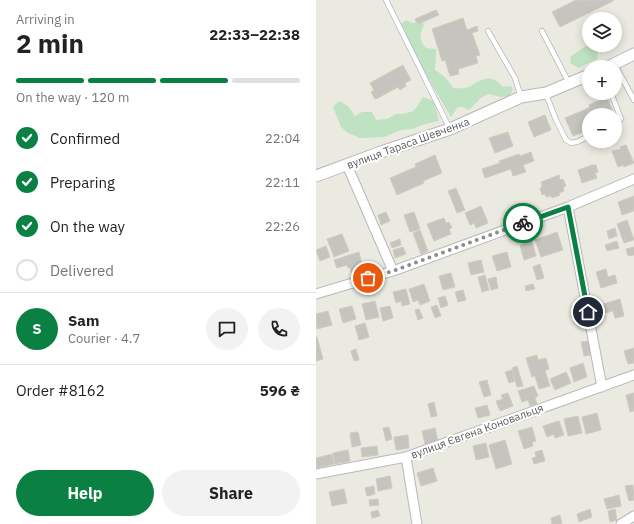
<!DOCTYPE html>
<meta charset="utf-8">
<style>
:root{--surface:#fff;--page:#f2f2f2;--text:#222;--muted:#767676;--line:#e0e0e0;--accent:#0b8043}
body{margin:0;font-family:"IBM Plex Sans",sans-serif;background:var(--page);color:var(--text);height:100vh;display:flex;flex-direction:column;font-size:15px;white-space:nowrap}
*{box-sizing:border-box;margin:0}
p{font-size:13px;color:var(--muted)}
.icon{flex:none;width:22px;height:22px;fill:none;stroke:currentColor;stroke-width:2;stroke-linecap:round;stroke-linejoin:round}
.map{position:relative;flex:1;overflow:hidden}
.side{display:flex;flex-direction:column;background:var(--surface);width:316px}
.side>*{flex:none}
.fabs{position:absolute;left:266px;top:12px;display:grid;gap:8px}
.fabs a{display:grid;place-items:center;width:40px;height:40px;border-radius:50%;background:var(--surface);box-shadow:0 2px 10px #0003;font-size:20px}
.pin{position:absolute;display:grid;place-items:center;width:34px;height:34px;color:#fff;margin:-17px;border:2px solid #fff;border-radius:50%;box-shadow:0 1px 4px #0007}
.courier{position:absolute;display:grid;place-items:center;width:40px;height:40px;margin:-20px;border:3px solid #0b8043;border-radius:50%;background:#fff;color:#222;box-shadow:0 1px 5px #0007}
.summary em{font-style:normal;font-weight:700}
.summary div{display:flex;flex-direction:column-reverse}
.summary{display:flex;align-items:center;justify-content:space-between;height:68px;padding:0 16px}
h1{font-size:26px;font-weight:700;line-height:30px}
.bar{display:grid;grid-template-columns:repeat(4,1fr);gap:6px 4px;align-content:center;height:48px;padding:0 16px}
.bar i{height:5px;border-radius:3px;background:var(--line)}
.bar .current{background:var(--accent)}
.bar p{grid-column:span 4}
.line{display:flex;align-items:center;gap:10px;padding:0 16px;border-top:1px solid var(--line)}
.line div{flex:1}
.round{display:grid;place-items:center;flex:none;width:42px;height:42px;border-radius:21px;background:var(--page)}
ol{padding:0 16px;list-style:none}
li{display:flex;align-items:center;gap:12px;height:44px}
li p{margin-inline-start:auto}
li .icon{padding:4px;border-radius:50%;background:var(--accent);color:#fff;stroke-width:4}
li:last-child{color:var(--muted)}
li i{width:22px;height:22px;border:2px solid var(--line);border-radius:50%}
.action{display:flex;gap:8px;margin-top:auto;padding:8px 16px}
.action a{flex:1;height:46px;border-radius:24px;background:var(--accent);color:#fff;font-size:16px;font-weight:700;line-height:46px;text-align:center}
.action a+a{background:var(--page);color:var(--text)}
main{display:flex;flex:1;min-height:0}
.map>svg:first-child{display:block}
</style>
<main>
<section class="side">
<div class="summary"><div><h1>2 min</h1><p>Arriving in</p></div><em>22:33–22:38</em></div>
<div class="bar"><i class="current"></i><i class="current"></i><i class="current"></i><i></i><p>On the way · 120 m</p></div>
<ol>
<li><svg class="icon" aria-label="check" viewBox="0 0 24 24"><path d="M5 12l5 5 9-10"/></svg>Confirmed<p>22:04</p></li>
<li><svg class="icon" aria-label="check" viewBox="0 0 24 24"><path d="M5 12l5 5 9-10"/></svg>Preparing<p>22:11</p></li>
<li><svg class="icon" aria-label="check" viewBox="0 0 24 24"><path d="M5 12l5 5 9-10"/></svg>On the way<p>22:26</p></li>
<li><i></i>Delivered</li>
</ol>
<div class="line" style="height:72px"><b class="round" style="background:var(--accent);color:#fff">S</b><div><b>Sam</b><p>Courier · 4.7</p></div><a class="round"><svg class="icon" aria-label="chat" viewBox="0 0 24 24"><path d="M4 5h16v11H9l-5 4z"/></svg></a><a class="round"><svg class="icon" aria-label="phone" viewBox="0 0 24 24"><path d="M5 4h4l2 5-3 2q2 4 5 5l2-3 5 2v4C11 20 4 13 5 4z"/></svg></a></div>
<div class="line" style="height:52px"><div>Order #8162</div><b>596 ₴</b></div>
<div class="action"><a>Help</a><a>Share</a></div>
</section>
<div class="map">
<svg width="318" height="524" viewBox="0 0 318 524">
<rect width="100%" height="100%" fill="#ebeae0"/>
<path fill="#bee2c2" d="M90 20 96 23 104 21 108 24C104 36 102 38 110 48L120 49V56L119 70C127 75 132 79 137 88 142 88 148 89 153 87 156 86 158 83 161 82 174 76 178 78 187 87L195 86 197 89 194 96 184 97 173 94 164 98 163 100 153 110 147 107H142L135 117C122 96 110 74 98 52 93 43 91 33 85 24Z
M273 44V45H285L281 46 282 50 281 59 262 68 254 63 255 56Z
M107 97 118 101 123 121 106 125 97 129 85 130 68 137 44 138 32 133 25 127 17 107 23 101 32 106 39 116 46 112H56L60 120 71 119 80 114H86L95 112 100 108Z"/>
<path fill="#c6c4be" stroke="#cfccbf" d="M260 0H297V1L244 27 236 12Z
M120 10 123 15 102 24 99 19Z
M147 18 151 30 161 26 162 31 156 33 164 55 160 56 162 63 142 69 143 74 134 76 129 60 126 61 116 29Z
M87 65 95 80 89 83 90 86 84 90 82 87 62 98 59 99 55 92 58 90 54 83Z
M291 97 298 115H273V130L257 136 249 118 268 110 274 107 273 105Z
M229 115 235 130 218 137 212 122Z
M192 132 197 146 179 153 173 138Z
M310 145 318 163 308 167 307 165 302 167 296 151 305 149 304 147Z
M215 152 218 161 207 165 210 172 197 176 195 169 169 178 166 169 184 163 183 161 203 154 204 156Z
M119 155 126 173 107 181 108 183 81 195 74 178 100 167 99 164Z
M276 165H280L282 172 279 173 281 178 266 183 262 170Z
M243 175 244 180 247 179 250 186 247 187 248 191 243 193 244 195 236 198 235 196 230 197 229 194 226 195 224 188 226 187 225 182Z
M140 188 149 210 141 213 132 191Z
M318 196V211L306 215 302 202Z
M165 206 172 223 160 228 158 223 154 225 149 213Z
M70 212 74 221 65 225 62 215Z
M98 212 104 229 94 232 88 215Z
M128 218 130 223 133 222 136 228 133 229 135 234 118 241 111 224Z
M311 220 318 240 308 243 301 224Z
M299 228 301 236 293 239 291 231Z
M104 230 112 251 105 254 97 233Z
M241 232 247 250 225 257 219 240Z
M26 234 33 251 18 257 11 239Z
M84 239 85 245 76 248 74 243Z
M216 241 220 256 208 260 204 245Z
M301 241 303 248 291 251 289 245Z
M10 246 14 257 4 261 0 250Z
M87 247 90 254 79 258 77 250Z
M318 247V255L312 256 310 249Z
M43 252 47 269 35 272 34 267 32 268 31 265 21 268 18 260Z
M191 252 195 267 181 271 176 256Z
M165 260 168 272 155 275 152 263Z
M224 264 228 278 221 280 217 267Z
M290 269 292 277 299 275 301 283 285 288 280 272Z
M135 273 139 287 127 290 123 276Z
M169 275 173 290 166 292 162 277Z
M180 277 182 288 175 290 172 279Z
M108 284 114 301 104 305 102 300 97 302 93 289Z
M217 284 219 289 210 291 209 286Z
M90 289 94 304 86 306 85 301 80 303 77 292Z
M147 290 150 300 142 302 139 292Z
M129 296 132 305 125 308 122 298Z
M304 299 308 316 299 318 297 311 289 313 287 304Z
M59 301 63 317 50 320 46 304Z
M121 305 125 316 119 318 115 307Z
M36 306 40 319 27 323 23 309Z
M74 306 77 318 67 321 64 308Z
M103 309 107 318 102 320 99 310Z
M12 311 16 325 1 329 0 314Z
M49 323 53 337 43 340 39 326Z
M0 337H1L7 359 0 361Z
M273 341 275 355 268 356 265 342Z
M318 348V363L312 364 308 351Z
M40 349 43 360 38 361 35 351Z
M221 355 222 360 230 358 233 369 229 371 234 386 223 389 219 376 216 377 210 358Z
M267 363 271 377 258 382 254 368Z
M201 366 207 386 201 387 196 368Z
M196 370 199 381 193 383 189 372Z
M250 372 255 383 239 390 234 379Z
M171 380 175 395 168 397 163 382Z
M218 386 222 396 219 398 221 404 214 406 212 400 206 402 202 391Z
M192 393 197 406 184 411 180 401 187 399 185 395Z
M318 393V411L314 412 310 395Z
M118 402 121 416 115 417 112 404Z
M171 405 174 415 162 418 159 408Z
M281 413 285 430 270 434 266 417Z
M262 416 266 433 252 436 248 419Z
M243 421 248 435 239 438 238 434 231 437 227 426Z
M73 427 76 439 70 441 67 428Z
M216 427 220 441 216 442 217 446 208 449 202 431Z
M119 428 122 441 109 444 106 431Z
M42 432 45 445 36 447 34 433Z
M92 435 93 448 80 450 78 437Z
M189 440 196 464 180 469 173 445Z
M170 443 173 457 160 460 157 446Z
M61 446 62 455 46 457 45 448Z
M32 450 34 461 19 464 17 453Z
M226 450 229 461 218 464 216 458 220 457 219 452Z
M16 454 18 464 0 468V458Z
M117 468 121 481 105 486 101 473Z
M74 476 76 488 62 491 60 479Z
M317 485 318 500 313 501 309 486Z
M58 486 59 494 51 496 49 488Z
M28 489 31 503 16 506 13 492Z
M303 495 305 506 291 509 288 499Z
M62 499 63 505 54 506 53 500Z
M274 509 276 517 263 522 261 514Z
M299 509 301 520 294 522 292 511Z
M62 510 64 516 56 518 55 512Z
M244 515 246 524H236L235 518Z"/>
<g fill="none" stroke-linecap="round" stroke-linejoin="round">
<g stroke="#b6b8bd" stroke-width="6">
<path id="service" d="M70 0 134 129
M172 31 199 78 205 97
M226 31 253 83
M299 65 318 100
M295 93 305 119 299 123
M230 94 240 120 250 140 255 143 261 142 273 136"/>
</g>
<g stroke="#b6b8bd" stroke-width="11">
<path id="minor" d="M31 165 77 271
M252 207 286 387
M0 294 77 271 252 207 318 179
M90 457 101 524
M0 474 90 457 318 375
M305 524 318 516"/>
</g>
<g stroke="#b6b8bd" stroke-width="13">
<path id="tertiary" d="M292 67 318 54
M0 176 65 152 134 129 205 97 230 93 273 75"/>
</g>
<use href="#service" stroke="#fff" stroke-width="4.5"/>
<use href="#minor" stroke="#fff" stroke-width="9"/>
<use href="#tertiary" stroke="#fff" stroke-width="11"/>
</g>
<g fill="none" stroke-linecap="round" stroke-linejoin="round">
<path stroke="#8c8e8d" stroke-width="4" stroke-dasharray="0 7.2" d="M52 278 77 271 207 223"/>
<path stroke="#0b8043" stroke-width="5" d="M207 223 252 207 272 312"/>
</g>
<g text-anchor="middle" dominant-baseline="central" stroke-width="4" stroke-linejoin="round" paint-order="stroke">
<g font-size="11" fill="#595c61" stroke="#fff">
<text transform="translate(92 143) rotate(-20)">вулиця Тараса Шевченка</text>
<text transform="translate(161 431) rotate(-20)">вулиця Євгена Коновальця</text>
</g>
</g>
</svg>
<div class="fabs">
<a><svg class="icon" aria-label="layers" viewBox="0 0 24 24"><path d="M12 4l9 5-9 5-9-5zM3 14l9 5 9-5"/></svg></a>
<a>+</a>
<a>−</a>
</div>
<div class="pin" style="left:52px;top:278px;background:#ea580c"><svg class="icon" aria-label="bag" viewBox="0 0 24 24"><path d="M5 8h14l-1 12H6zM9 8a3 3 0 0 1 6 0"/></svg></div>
<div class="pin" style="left:272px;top:312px;background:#1f2937"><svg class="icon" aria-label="home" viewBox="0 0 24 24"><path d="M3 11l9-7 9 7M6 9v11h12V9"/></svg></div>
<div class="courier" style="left:207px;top:223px"><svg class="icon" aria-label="bike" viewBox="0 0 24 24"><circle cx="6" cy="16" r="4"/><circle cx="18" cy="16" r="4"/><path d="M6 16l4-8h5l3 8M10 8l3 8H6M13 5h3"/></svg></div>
</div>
</main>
